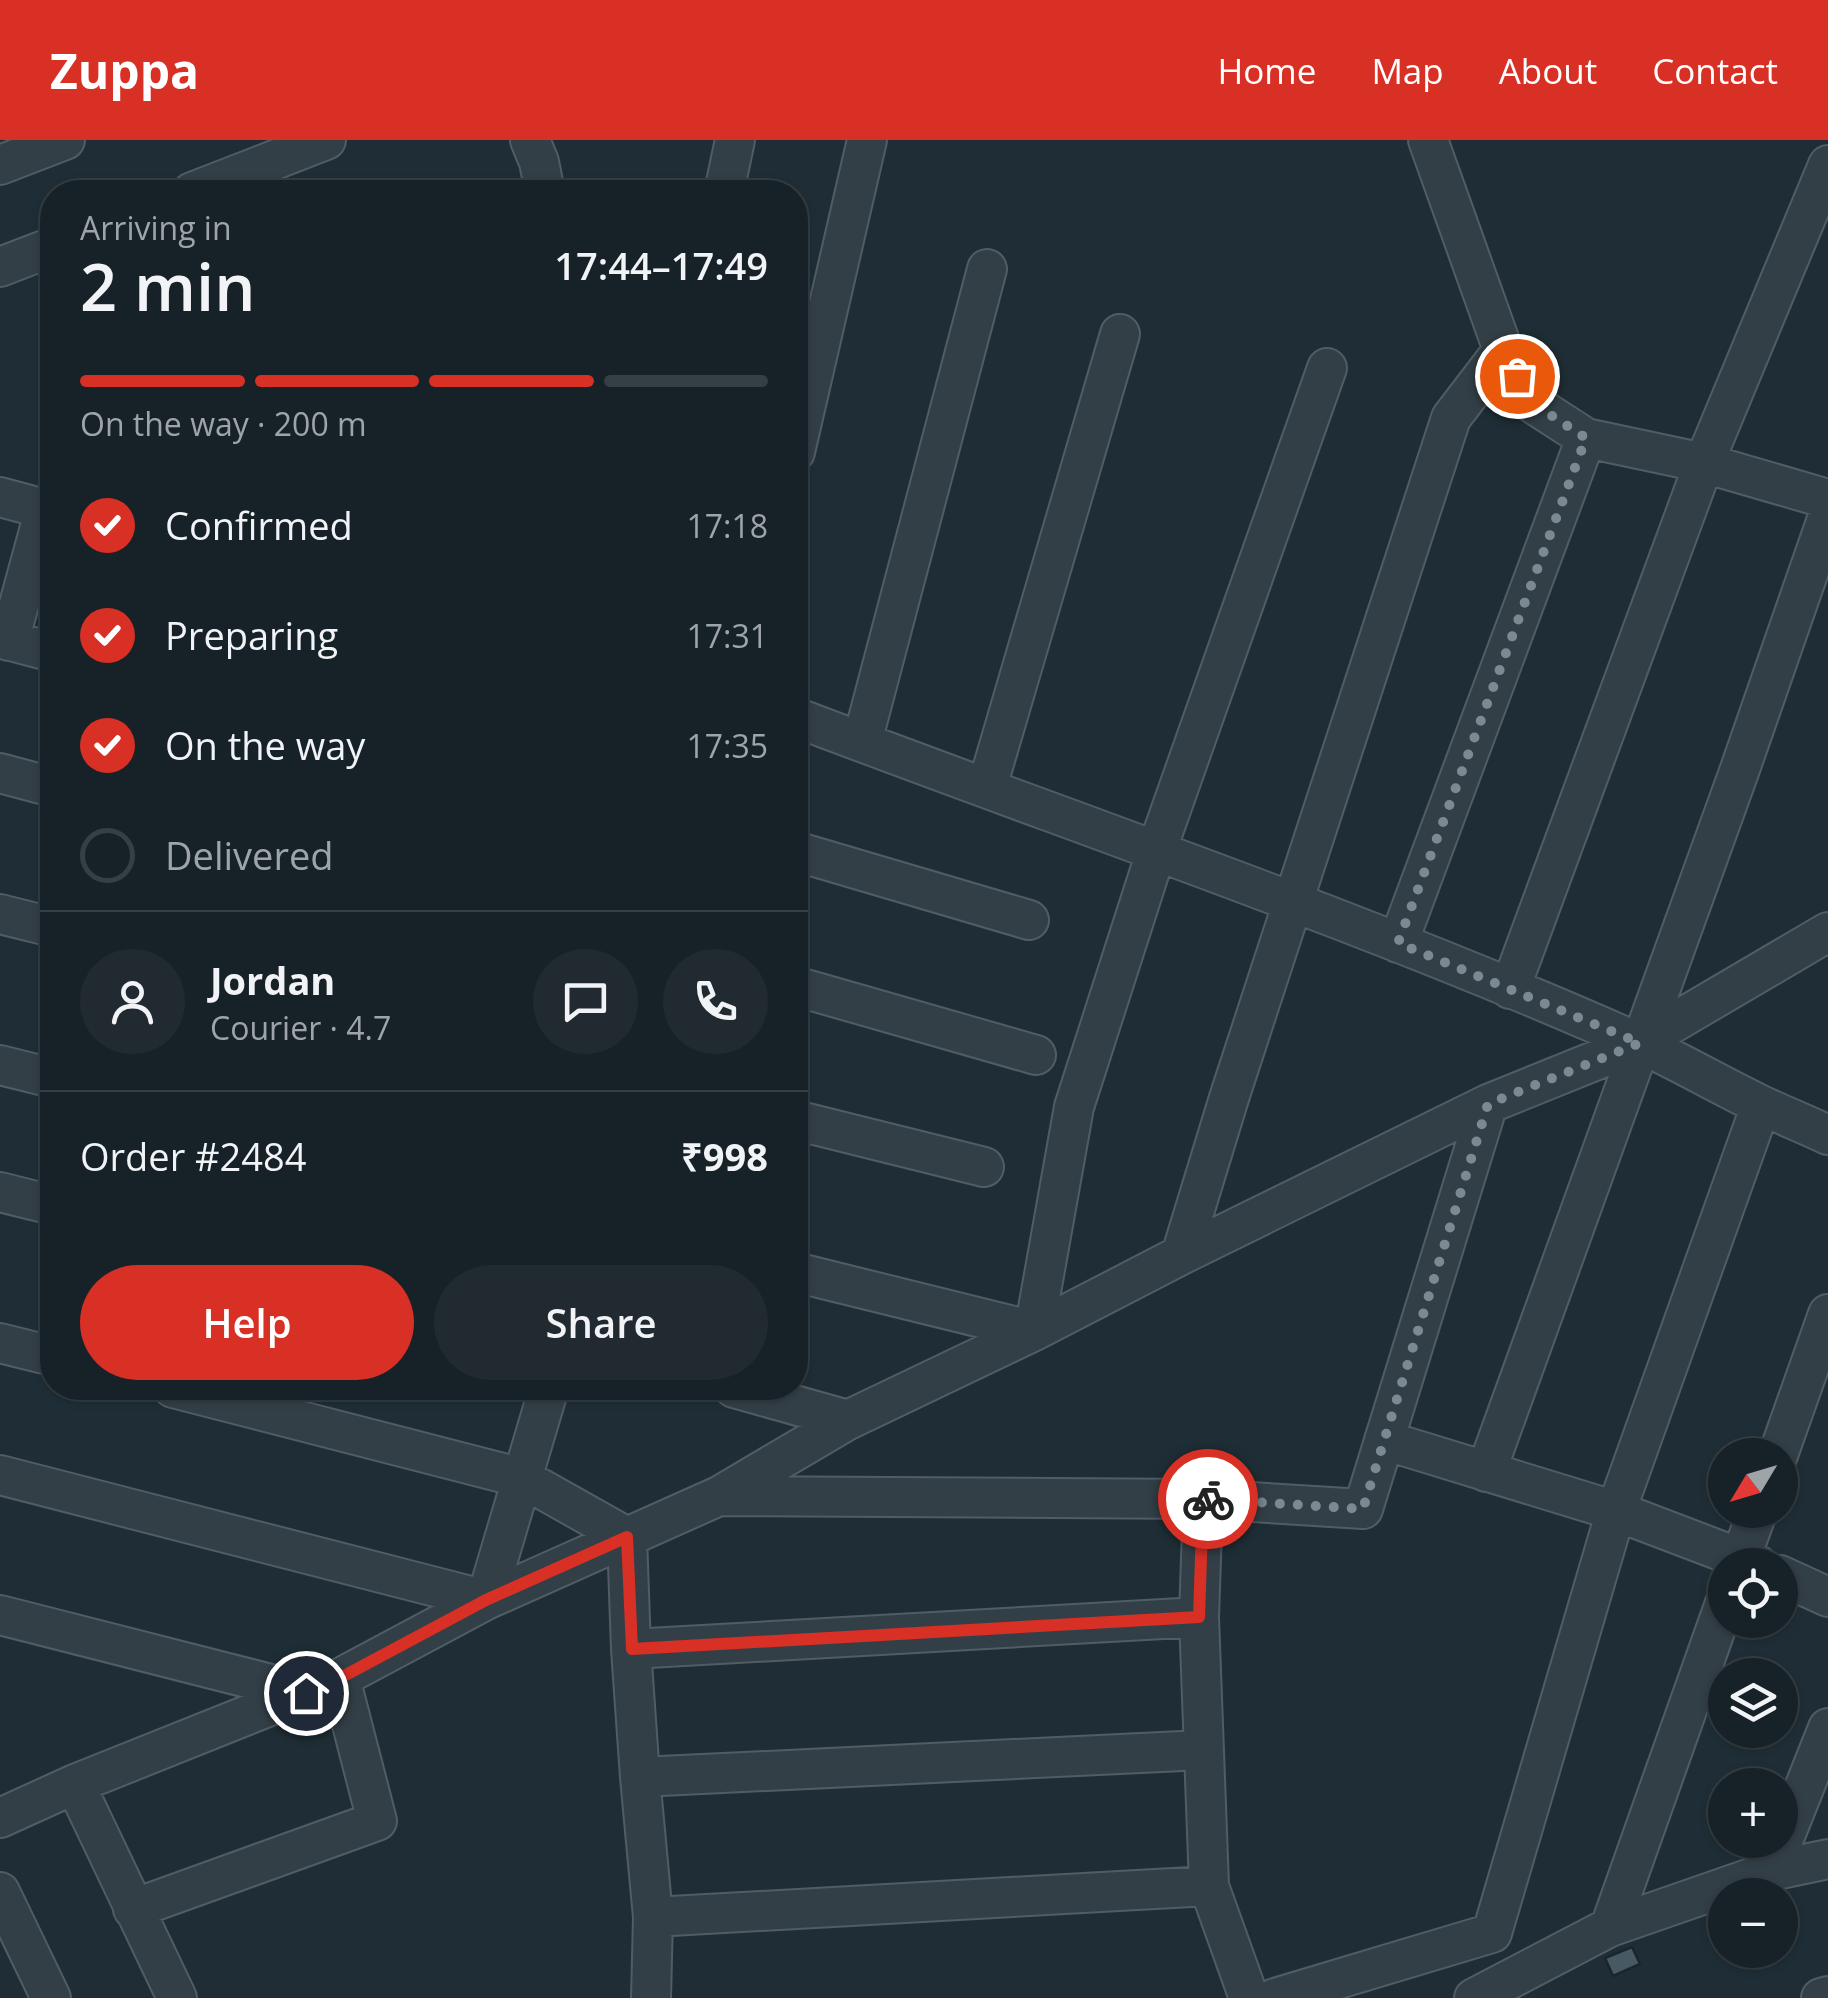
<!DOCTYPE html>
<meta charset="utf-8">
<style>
:root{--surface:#172228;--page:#202a30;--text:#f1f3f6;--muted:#9ea4a8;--line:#363f45;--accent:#d93025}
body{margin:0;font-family:"Open Sans",sans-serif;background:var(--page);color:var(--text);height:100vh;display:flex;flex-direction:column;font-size:38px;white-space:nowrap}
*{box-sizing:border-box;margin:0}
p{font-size:32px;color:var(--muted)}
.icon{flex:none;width:55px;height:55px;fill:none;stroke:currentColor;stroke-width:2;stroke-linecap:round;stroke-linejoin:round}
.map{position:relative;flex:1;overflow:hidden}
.drawer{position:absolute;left:40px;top:40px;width:768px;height:1220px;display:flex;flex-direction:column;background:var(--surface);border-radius:40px;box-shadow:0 2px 8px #0004,0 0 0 2px var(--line)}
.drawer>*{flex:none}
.needle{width:65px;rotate:232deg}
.controls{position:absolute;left:1708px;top:1298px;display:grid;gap:20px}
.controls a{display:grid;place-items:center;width:90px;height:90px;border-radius:50%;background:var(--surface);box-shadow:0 2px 8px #0004,0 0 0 2px var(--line);font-size:50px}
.pin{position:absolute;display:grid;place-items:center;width:85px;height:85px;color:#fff;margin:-42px;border:5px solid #fff;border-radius:50%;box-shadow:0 2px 10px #0007}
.courier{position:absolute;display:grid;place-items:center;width:100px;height:100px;margin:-50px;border:8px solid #d93025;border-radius:50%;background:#fff;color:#222;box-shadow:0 2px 12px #0007}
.summary em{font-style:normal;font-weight:600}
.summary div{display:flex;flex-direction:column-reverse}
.summary{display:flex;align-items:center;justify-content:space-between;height:170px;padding:0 40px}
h1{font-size:65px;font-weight:600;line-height:75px}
.bar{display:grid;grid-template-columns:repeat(4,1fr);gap:15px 10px;align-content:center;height:120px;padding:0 40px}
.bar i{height:12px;border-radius:8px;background:var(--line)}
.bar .current{background:var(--accent)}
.bar p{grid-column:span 4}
.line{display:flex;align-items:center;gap:25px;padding:0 40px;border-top:2px solid var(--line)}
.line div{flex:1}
.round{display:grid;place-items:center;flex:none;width:105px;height:105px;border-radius:52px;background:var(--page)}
ol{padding:0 40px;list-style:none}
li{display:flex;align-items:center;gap:30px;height:110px}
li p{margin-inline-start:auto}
li .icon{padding:10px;border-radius:50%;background:var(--accent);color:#fff;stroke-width:4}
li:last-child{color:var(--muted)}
li i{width:55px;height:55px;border:5px solid var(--line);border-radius:50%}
.primary-button{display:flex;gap:20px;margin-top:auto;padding:20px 40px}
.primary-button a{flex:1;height:115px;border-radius:60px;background:var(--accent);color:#fff;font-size:40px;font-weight:600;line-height:115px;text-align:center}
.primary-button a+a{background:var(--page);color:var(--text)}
header{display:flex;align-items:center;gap:60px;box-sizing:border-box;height:140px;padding:0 50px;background:var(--accent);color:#fff}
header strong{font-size:48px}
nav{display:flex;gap:55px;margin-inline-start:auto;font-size:35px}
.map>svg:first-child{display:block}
</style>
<header>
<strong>Zuppa</strong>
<nav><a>Home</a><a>Map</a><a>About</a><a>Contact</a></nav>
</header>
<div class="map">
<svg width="1828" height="1858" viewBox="0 0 1828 1858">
<rect width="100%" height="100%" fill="#1f2e36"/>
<path fill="#475962" stroke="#1a262d" stroke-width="2.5" d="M1632 1807 1640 1824 1613 1836 1605 1818Z"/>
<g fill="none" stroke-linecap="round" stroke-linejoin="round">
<g stroke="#505d65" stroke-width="42">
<path id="minor" d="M530 0 539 22 545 52
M1428 0 1503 210 1532 263 1586 298 1704 323 1828 359
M0 25 65 0
M192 52 326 0
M724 52 735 0
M0 127 52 107
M795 312 867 0
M0 357 52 371
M0 498 52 512
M9 501 45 369
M795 577C1076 684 1362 780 1637 902 1678 921 1718 944 1759 964 1782 975 1805 984 1828 995
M862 602 987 129
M0 633 52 647
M987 647 1120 194
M795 711 1029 780
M0 774 52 787
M1398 803 1586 298
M795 846 1036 915
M1510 849 1704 323 1828 25
M0 925 52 938
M795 980 984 1027
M0 1052 52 1065
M1181 1115 1229 958 1451 278 1503 210
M795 1132 1034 1191 1074 967 1156 712 1327 228
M0 1203 52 1216
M173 1248 522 1338 627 1397 631 1509 640 1637 653 1777 651 1858
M734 1248 848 1280
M1384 1300 1616 1371 1758 1425
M1778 1315 1828 1174
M1486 1332 1740 629 1828 376
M0 1335 486 1460 549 1248
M720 1356 1203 1359 1363 1369 1488 964
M1203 1359 1199 1477 1209 1746 1249 1858
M1738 1425 1758 1370
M1780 1435 1828 1457
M0 1475 306 1553
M631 1509 1199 1477
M640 1637 1203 1610
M75 1644 177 1858
M0 1678 75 1644 340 1538 486 1460 719 1356 848 1280 1034 1191 1181 1115 1488 964 1639 903 1828 792
M1771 1731 1828 1588
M0 1752 51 1858
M133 1769 377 1681 340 1538
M653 1777 1209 1746
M1610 1787 1725 1463
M1275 1858 1492 1793 1616 1371 1761 965
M1474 1858 1610 1787 1771 1731 1828 1719
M1821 1858 1828 1856"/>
</g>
<use href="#minor" stroke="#333f47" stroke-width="38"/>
</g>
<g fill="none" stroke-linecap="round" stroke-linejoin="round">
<path stroke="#7b8a92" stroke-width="10" stroke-dasharray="0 18" d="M1208 1359 1363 1369 1488 964 1640 903 1398 803 1586 298 1532 263 1517 236"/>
<path stroke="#d93025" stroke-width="12" d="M306 1553 340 1538 486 1460 627 1397 632 1509 1199 1477 1203 1359H1208"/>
</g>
</svg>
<div class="controls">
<a><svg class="needle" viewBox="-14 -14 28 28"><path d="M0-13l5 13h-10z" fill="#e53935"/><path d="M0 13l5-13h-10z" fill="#9ea4a8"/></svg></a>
<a><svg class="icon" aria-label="locate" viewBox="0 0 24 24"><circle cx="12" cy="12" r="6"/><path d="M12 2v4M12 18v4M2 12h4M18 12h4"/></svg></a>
<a><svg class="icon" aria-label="layers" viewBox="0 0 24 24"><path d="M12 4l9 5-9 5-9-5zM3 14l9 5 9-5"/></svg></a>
<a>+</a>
<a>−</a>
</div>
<div class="pin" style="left:1517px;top:236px;background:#ea580c"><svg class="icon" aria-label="bag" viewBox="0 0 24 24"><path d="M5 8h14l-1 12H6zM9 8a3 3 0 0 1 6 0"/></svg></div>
<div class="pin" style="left:306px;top:1553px;background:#1f2937"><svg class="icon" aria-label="home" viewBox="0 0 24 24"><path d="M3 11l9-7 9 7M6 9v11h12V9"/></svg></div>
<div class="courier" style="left:1208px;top:1359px"><svg class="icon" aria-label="bike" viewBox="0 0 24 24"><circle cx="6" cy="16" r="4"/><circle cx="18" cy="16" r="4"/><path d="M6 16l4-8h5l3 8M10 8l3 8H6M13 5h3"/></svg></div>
<section class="drawer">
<div class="summary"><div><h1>2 min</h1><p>Arriving in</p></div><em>17:44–17:49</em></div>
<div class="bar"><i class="current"></i><i class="current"></i><i class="current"></i><i></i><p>On the way · 200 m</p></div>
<ol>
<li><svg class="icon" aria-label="check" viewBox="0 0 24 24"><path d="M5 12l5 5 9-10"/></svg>Confirmed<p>17:18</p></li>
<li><svg class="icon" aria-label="check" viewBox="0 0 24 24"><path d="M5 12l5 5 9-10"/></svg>Preparing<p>17:31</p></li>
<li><svg class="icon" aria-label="check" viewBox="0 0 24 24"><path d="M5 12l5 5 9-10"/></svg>On the way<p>17:35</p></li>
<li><i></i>Delivered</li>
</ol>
<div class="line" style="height:180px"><a class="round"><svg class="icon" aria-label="person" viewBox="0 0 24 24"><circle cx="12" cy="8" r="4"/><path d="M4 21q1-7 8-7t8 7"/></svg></a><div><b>Jordan</b><p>Courier · 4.7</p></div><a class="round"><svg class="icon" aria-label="chat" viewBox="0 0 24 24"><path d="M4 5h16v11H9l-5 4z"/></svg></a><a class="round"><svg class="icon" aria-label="phone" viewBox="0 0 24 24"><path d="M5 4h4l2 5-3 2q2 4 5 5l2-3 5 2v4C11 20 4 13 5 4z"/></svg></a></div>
<div class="line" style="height:130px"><div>Order #2484</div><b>₹998</b></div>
<div class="primary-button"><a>Help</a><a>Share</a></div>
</section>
</div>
